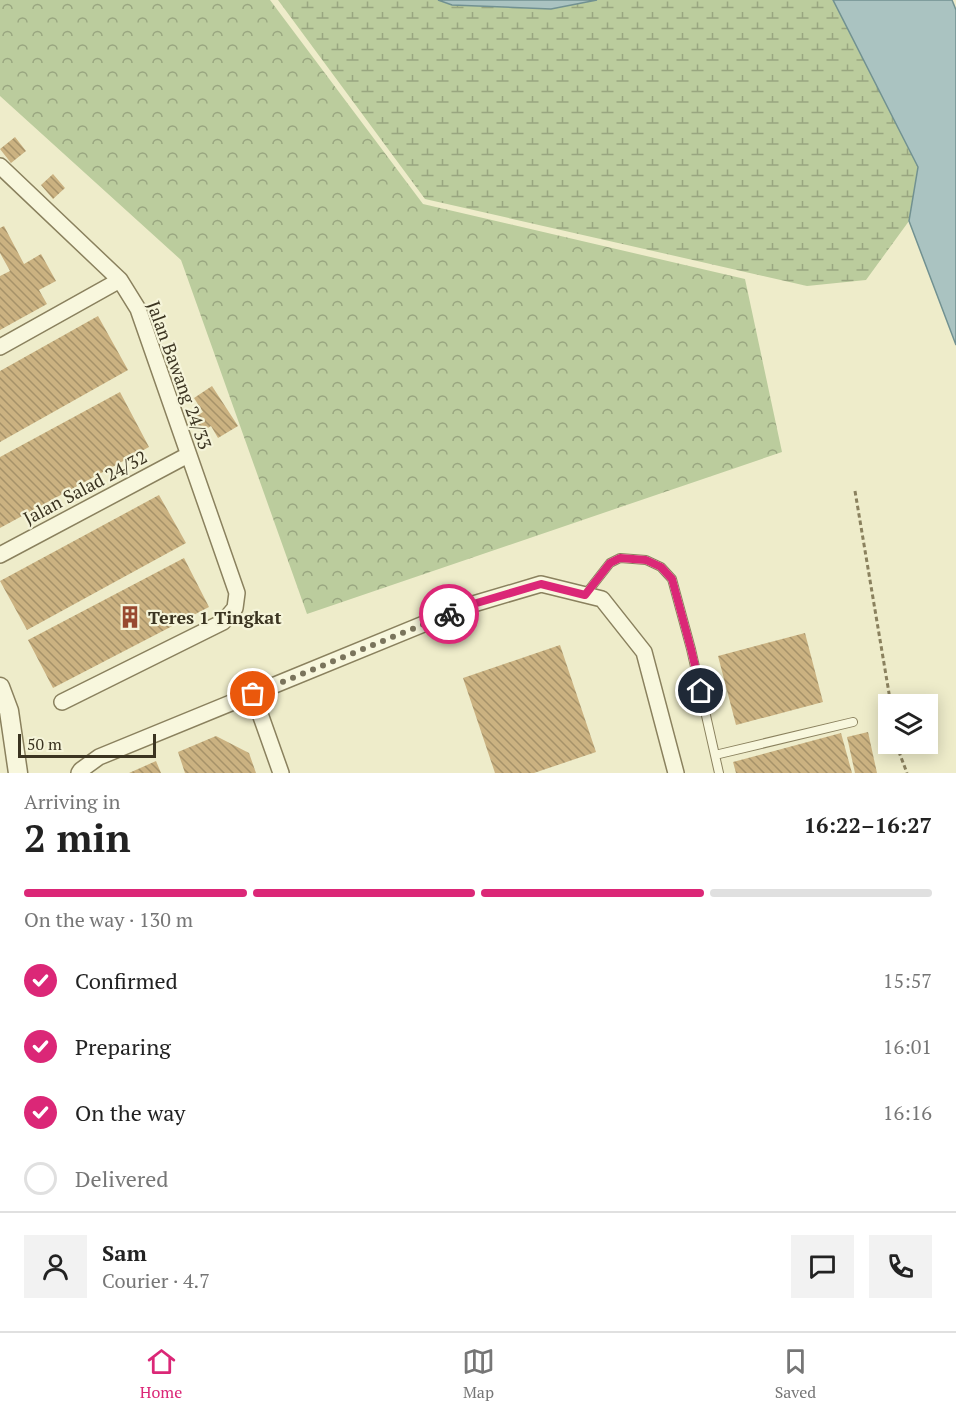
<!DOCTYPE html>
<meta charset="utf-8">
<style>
:root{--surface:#fff;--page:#f2f2f2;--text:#222;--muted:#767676;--line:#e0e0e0;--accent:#db2777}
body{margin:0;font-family:"PT Serif",serif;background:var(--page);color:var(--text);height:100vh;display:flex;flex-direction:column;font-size:22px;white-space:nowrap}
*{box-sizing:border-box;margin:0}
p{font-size:20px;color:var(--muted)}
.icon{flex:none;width:33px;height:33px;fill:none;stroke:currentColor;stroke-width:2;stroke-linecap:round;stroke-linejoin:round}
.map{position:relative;height:773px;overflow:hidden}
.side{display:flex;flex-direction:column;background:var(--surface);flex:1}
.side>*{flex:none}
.buttons{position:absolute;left:878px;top:694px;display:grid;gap:12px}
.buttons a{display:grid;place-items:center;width:60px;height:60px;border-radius:0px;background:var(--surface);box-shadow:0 3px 15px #0003;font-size:30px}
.scale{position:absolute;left:18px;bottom:15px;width:138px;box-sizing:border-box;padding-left:6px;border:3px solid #3b3421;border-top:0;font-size:16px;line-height:21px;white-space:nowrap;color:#3b3421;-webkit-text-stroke:4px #f5f4d9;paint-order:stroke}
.pin{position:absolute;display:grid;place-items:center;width:51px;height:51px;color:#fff;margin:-26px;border:3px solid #fff;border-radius:50%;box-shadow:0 2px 6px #0007}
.courier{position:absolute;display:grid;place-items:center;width:60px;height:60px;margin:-30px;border:4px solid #db2777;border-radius:50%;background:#fff;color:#222;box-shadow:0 2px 8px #0007}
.summary em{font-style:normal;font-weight:700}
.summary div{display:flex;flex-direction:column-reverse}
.summary{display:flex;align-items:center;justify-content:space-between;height:102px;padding:0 24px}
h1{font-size:39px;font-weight:700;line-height:45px}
.bar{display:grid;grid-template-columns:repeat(4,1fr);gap:9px 6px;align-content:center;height:72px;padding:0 24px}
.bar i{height:8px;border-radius:4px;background:var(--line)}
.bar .active{background:var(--accent)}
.bar p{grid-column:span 4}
.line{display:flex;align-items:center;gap:15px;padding:0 24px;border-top:2px solid var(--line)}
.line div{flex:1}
.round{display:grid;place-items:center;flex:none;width:63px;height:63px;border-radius:0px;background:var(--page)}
ol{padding:0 24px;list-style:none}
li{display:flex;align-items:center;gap:18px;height:66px}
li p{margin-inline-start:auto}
li .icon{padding:6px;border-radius:50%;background:var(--accent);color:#fff;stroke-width:4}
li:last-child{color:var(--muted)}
li i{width:33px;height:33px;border:3px solid var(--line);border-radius:50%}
.tabs{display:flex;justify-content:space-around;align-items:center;height:84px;border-top:2px solid var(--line);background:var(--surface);font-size:16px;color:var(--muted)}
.tabs a{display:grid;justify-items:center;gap:3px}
.tabs .active{color:var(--accent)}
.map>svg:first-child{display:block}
</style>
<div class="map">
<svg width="956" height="773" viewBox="0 0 956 773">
<defs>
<pattern id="forest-crowns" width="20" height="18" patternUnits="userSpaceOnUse" patternTransform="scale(1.5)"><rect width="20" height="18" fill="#bbcc9d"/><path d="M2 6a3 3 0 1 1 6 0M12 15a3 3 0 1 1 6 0" fill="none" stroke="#99a680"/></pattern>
<pattern id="wetland-marsh" width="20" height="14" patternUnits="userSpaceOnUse" patternTransform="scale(1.5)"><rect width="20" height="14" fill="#bbcc9d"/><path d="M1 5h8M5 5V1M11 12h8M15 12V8" fill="none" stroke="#99a680"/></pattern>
<pattern id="building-back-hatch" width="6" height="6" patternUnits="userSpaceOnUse" patternTransform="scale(1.5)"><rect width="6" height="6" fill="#cbb281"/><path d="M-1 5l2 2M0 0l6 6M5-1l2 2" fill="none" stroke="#a69269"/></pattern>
</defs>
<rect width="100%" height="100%" fill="#eeecca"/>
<path fill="url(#forest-crowns)" d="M0 0H270L423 204 745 279 782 452 307 614 181 260 0 96Z"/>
<path fill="url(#wetland-marsh)" d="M278 0H438L452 5 551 9 597 0H833L918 167 909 221 866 280 807 286 425 199Z"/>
<path fill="#aac3c1" stroke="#719191" stroke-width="1.5" d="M438 0H597L551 9 452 5Z
M833 0H952L956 10V345L909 221 918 167Z"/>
<path fill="url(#building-back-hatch)" d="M15 137 26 151 11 163 0 149Z
M53 174 65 188 53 199 41 185Z
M4 226 24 264 41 254 56 281 39 290 47 304 0 330V276L10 271 0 253V228Z
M98 316 128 370 0 442V371Z
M212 386 238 426 218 438 211 426 201 432 193 418 203 412 194 398Z
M120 392 149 447 0 528V457Z
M159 495 186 543 27 630 0 581Z
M184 558 209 607 53 688 28 640Z
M805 633 823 702 736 725 718 656Z
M560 645 596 752 534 773H495L463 678Z
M868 732 877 773H855L847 737Z
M841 733 852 773H736L733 762Z
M216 736 249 753 256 773H185L178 752Z
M156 761 161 773H129Z"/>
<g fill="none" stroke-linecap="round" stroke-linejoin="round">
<g stroke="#8a815e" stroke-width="10">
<path id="service" d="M585 595 610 563 620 558 646 560 661 567 672 579 691 649 719 773
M715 755 853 722"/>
</g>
<g stroke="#8a815e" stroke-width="18">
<path id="minor" d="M0 166 120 280 138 309 237 593 235 608 223 622 62 702
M0 347 120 280
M0 555 188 455
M253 694 281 773
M79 773 81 770 99 757 470 605 541 584 602 599 644 652 676 773"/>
</g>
<g stroke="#8a815e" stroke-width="21">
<path id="tertiary" d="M0 687 9 711 18 773"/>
</g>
<path stroke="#8a815e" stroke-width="3" stroke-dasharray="4.5 3" stroke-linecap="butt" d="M855 491 891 705
M897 744 899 752 907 773"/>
<use href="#service" stroke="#f8f7dd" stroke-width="8"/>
<use href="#minor" stroke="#f8f7dd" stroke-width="15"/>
<use href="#tertiary" stroke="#f8f7dd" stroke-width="18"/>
</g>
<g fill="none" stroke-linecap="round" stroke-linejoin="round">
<path stroke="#7a745c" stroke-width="6" stroke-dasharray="0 10.8" d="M253 694 449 614"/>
<path stroke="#db2777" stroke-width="8" d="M449 614 470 605 541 584 585 595 610 563 620 558 646 560 661 567 672 579 691 649 701 691"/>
</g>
<defs>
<g id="building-bare" transform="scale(1.8)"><path d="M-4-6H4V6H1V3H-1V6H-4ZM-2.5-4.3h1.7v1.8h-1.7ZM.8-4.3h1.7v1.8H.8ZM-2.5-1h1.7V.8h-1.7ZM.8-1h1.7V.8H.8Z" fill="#984930" stroke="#f5f4d9" stroke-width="2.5" paint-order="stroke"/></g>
</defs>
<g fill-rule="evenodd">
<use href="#building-bare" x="130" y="617"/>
</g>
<g text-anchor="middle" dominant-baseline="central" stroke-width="4.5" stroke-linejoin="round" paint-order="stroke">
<g font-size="18" fill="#3b3421" stroke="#f5f4d9">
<text transform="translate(180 375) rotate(70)">Jalan Bawang 24/33</text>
<text transform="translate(85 487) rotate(-28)">Jalan Salad 24/32</text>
</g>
<g font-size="18" font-weight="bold" fill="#3b3421" stroke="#f5f4d9" text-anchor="start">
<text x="148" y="617">Teres 1 Tingkat</text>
</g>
</g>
</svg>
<div class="buttons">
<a><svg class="icon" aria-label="layers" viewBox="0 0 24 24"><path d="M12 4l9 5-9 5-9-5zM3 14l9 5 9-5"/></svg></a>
</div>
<div class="scale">50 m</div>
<div class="pin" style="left:253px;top:694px;background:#ea580c"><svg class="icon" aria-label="bag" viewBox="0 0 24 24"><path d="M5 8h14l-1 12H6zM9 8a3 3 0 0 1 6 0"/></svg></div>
<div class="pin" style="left:701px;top:691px;background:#1f2937"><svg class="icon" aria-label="home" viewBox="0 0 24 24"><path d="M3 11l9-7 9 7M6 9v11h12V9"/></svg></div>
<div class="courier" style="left:449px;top:614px"><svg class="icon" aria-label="bike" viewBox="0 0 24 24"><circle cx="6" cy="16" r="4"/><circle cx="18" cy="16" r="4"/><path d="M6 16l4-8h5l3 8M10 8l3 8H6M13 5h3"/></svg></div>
</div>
<section class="side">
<div class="summary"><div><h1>2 min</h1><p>Arriving in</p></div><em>16:22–16:27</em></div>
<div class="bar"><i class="active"></i><i class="active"></i><i class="active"></i><i></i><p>On the way · 130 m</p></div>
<ol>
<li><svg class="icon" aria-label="check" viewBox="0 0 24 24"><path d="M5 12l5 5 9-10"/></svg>Confirmed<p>15:57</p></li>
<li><svg class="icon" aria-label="check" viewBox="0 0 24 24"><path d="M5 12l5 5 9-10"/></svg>Preparing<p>16:01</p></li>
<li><svg class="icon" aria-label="check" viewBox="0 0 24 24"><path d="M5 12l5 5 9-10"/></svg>On the way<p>16:16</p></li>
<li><i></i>Delivered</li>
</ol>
<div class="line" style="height:108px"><a class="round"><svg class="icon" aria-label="person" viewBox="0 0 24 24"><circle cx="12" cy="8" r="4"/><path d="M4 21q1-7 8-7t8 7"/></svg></a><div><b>Sam</b><p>Courier · 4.7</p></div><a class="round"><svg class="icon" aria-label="chat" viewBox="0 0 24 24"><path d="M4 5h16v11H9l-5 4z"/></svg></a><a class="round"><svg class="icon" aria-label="phone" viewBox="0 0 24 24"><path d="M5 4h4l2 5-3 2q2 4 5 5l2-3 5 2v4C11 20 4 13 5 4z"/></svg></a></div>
</section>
<nav class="tabs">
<a class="active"><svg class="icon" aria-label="home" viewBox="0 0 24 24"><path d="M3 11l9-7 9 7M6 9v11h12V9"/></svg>Home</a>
<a><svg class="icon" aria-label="map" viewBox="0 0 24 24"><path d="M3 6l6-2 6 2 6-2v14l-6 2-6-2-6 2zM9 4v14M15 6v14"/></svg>Map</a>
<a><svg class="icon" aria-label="saved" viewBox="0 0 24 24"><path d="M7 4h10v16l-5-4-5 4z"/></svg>Saved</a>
</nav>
